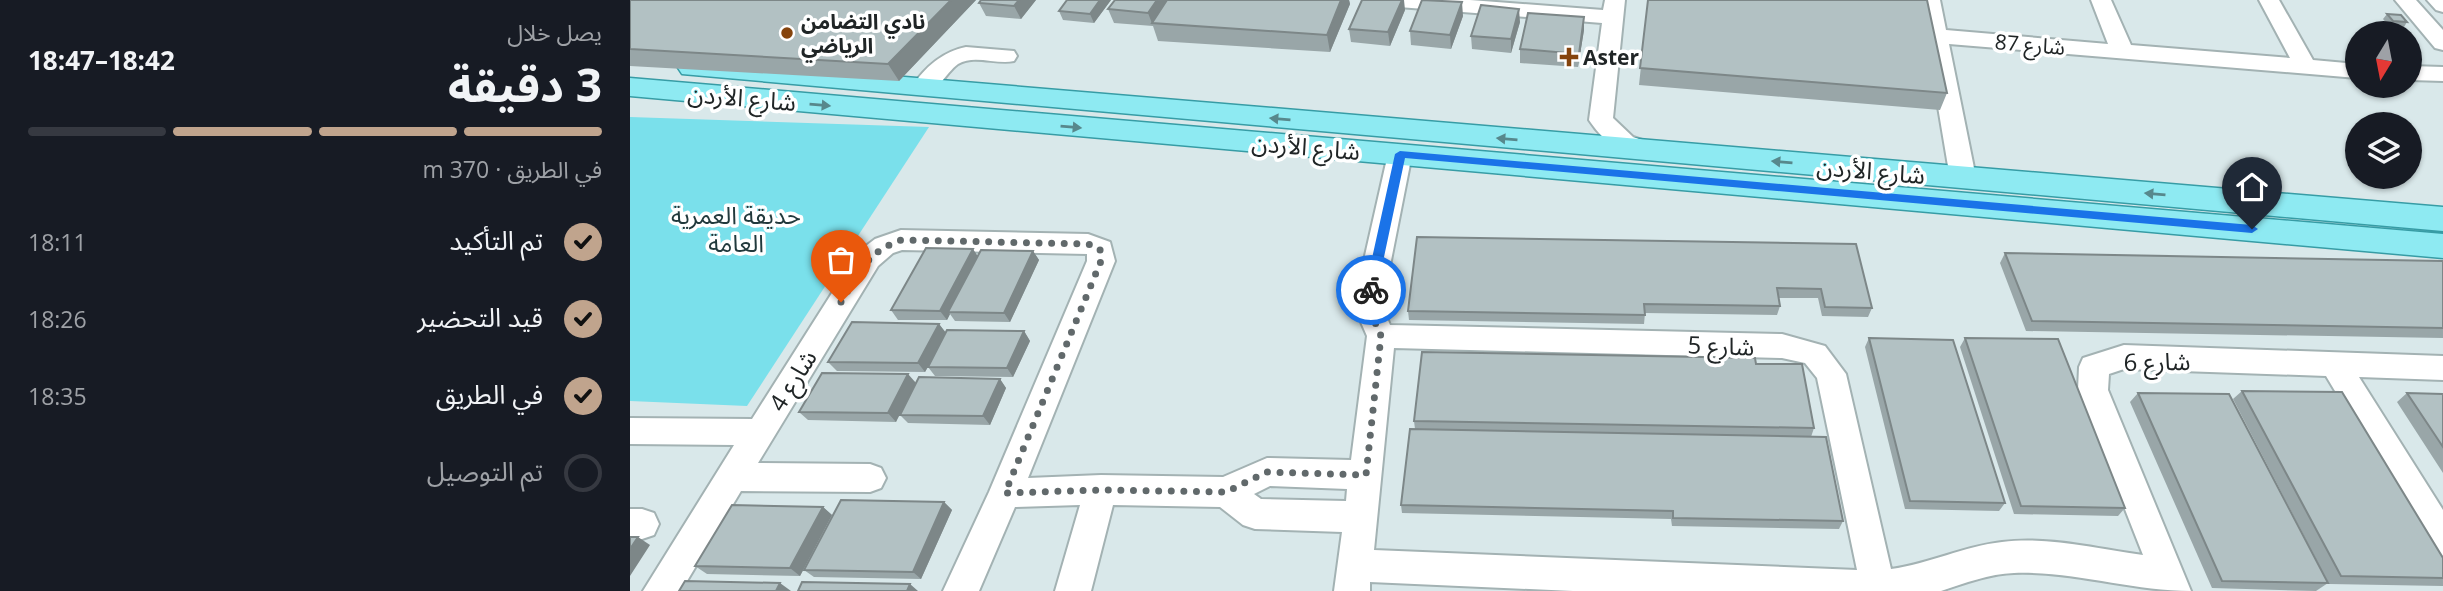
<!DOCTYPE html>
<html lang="ar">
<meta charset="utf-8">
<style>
:root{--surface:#171b24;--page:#20242c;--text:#f1f3f6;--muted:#9ea1a6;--line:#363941;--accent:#c0a48d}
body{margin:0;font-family:"Open Sans","Noto Sans Arabic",sans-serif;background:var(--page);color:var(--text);direction:rtl;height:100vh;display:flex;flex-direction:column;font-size:26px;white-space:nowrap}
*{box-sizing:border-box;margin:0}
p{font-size:23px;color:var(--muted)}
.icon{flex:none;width:38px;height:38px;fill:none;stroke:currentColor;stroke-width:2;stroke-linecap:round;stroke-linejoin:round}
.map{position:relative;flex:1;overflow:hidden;direction:ltr}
.panel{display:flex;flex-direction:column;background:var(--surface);width:630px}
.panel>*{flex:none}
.needle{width:46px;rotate:190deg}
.controls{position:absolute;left:1715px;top:21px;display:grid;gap:14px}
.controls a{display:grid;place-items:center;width:77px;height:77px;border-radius:50%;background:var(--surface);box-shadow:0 2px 5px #0004;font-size:35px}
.pin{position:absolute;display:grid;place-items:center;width:60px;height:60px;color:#fff;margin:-72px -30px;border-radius:50% 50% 50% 0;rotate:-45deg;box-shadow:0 0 7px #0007}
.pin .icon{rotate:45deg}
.courier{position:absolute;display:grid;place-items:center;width:70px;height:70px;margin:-35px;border:5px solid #1a73e8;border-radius:50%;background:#fff;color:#222;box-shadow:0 2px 9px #0007}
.headline em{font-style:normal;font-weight:700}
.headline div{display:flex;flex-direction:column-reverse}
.headline{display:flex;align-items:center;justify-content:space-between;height:119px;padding:0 28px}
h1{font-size:46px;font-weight:700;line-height:52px}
.bar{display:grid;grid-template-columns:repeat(4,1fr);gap:10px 7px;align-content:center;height:84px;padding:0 28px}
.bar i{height:9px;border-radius:5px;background:var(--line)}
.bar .active{background:var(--accent)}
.bar p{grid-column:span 4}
ol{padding:0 28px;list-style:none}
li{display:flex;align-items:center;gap:21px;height:77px}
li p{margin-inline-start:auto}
li .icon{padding:7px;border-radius:50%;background:var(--accent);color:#111;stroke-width:4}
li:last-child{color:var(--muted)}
li i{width:38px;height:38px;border:4px solid var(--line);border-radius:50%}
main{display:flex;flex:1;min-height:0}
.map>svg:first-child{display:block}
</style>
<main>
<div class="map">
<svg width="1813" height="591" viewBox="0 0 1813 591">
<rect width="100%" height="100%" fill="#d9e8ea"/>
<path fill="#7ae0eb" d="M0 117 299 127 117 406 0 401Z"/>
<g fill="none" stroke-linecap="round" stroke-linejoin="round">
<g stroke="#a3b2b3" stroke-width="4">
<path id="minor" d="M746 0H840L973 10 975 0H995L983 118 1003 137 1024 144 1027 150 1024 156C998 163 972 140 959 120L972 23 756 6 749 4Z
M1290 0H1310L1316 30 1478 44 1461 0H1481L1501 45 1660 58 1629 0H1649L1683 60 1727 64V78L1319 44 1346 178 1342 184 1333 187 1324 184 1320 178Z
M1765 0H1786L1813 30V50L1805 48Z
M1797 0H1813V12L1806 10Z
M336 47 384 51 387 56 384 61C367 65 344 54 328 64 313 75 306 99 285 93L281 88C295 67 312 52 336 47Z
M1780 66 1813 67V81L1780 80Z
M770 146 779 148 782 154 755 291V313L760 325 1152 334 1195 346 1216 374 1261 569C1299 564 1334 546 1372 542 1419 536 1467 549 1513 555L1448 390 1449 367 1453 358 1494 345 1813 356V380L1729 377 1813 510V556L1801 551 1696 376 1494 369 1479 374 1478 390 1561 591C1502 591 1444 571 1384 573 1359 574 1335 583 1311 591H943L740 582V591H704L712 532 625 529 613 525 590 507 483 505 461 591H425L450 505 385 507 349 591H313L359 492 457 261V254L272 250 263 253 248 266 128 463 240 464 251 468 256 478 251 488 240 492 111 491 51 591H13L104 445 0 444V418L122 419 228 252 245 239 271 230 458 234 480 242 485 261 398 478 471 475 593 477 637 458 721 460 737 336 727 313V291L758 154 761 148ZM764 348 1152 358 1175 363 1187 378 1227 570 744 550ZM640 486 717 489 716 501 631 499 624 494Z
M0 509H12L24 513 29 524 24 535 12 539H0Z"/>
</g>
<g stroke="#379ca5" stroke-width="3">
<path id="major" d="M62 59 1813 207V231L52 74 48 68 52 62Z
M0 78 1813 234V258L0 96Z"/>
</g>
<use href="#minor" fill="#fff" fill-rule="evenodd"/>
<use href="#major" fill="#8eeaf2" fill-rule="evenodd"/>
</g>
<path fill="#99a6a8" d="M0 0H346L269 81 0 66Z
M406 0 391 19 356 16 349 3Z
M481 0 464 23 433 20 429 11Z
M485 0H719L720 4 700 52 528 41 523 26 484 23 478 9Z
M1018 0 1317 93 1310 110 1009 85Z
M775 10 760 46 721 42 719 29Z
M1757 14 1777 22 1774 27 1759 26 1753 19Z
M833 16 821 49 781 45 780 31Z
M890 22 881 53 842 49 841 36Z
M954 30 948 67 890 63V49Z
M1226 244 1242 308 1238 317 1192 316 1188 298H1148L1150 306 1147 315 1015 313 1014 324 779 320 778 311Z
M403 251 409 260 380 322 325 321 320 314 317 320H268L261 310 348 256Z
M1375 253 1813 261V338L1396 331 1370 263Z
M309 324 316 333 394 331 400 341 383 377 305 376 298 367 295 372 207 371 198 362Z
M1239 338 1375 503 1369 511 1275 509 1235 347Z
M1335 338 1495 508 1488 516 1384 514 1330 347Z
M1126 364 1184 428 1181 437 1213 521 1209 529 1042 526 1041 519 772 513 771 505 785 429 784 421Z
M278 374 266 422 178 420 169 412Z
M370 379 376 388 360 425 278 423 270 415Z
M1612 391 1813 558V586L1699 584 1603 399Z
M1508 393 1698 583 1686 591 1582 588 1500 402Z
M1777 393 1813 394V473L1767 402Z
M314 502 322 510 291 579 184 577 174 570Z
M193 507 202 515 170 576 77 574 65 566Z"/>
<path fill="#7d8788" d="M321 0H346L269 81 258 64Z
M389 0H406L391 19 384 6Z
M470 0H481L464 23 460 14Z
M527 0H540L522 23 523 26 518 13Z
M711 0H719L720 4 700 52 697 35Z
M772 0H774L775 10 760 46 758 32Z
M832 2 833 16 821 49 820 35Z
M889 9 890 22 881 53V39Z
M954 17V30L948 67 949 54Z
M343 249 349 258 318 312 320 314 317 320 310 311Z
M403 251 409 260 380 322 374 313Z
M309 324 316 333 295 372 288 363Z
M394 331 400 341 383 377 377 368Z
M278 374 286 383 266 422 258 413Z
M370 379 376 388 360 425 353 416Z
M314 502 322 510 291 579 283 572Z
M193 507 202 515 170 576 160 568Z
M8 537 20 545 0 576V549Z
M150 583 161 591H146Z
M280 584 288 591H277Z"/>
<path fill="#b2c1c3" stroke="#7d8788" stroke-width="2" d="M0 0H321L258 64 0 49Z
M351 0H389L384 6 349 3Z
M437 0H470L460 14 429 11Z
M485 0H527L518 13 478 9Z
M537 0H711L697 35 522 23Z
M732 0H772L758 32 719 29Z
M792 0 832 2 820 35 780 31Z
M1018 0H1297L1317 93 1010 68Z
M851 5 889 9 881 39 841 36Z
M898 13 954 17 949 54 890 49Z
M1757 14 1771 15 1777 22 1763 21Z
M787 237 1226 244 1242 308 1195 307 1191 289 1147 288 1150 306 1014 304 1015 315 778 311Z
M296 248 343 249 310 311 261 310Z
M351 250 403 251 374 313 318 312Z
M1375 253 1813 261V328L1402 321Z
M222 322 309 324 288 363 198 362Z
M317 330 394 331 377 368 298 367Z
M1239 338 1323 340 1375 503 1280 501Z
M1335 338 1428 339 1495 508 1391 506Z
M792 352 1125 358 1126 364H1172L1184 428 784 421Z
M192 373 278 374 258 413 169 412Z
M289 377 370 379 353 416 270 415Z
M1612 391 1712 392 1813 558V578L1711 576Z
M1508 393 1599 394 1698 583 1592 581Z
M1777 393 1813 394V447Z
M780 429 1196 437 1213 521 1043 518V511L771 505Z
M211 500 314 502 283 572 174 570Z
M102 505 193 507 160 568 65 566Z
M0 537H8L0 549Z
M55 581 150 583 146 591H49Z
M172 582 280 584 277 591H168Z"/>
<defs><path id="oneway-solid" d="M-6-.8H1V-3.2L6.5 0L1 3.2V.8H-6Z" transform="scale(1.75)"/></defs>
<g fill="#57888c">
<use href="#oneway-solid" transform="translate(190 105) rotate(5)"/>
<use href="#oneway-solid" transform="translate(650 119) rotate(-175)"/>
<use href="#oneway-solid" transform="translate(441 127) rotate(5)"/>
<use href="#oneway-solid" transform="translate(877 139) rotate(-175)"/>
<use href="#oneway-solid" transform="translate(1152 162) rotate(-175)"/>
<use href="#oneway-solid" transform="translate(1525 194) rotate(-175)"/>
</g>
<path fill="#1a73e8" d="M770 151 1622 225 1628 229 1622 233 775 158 747 290 741 294 735 290 765 154Z"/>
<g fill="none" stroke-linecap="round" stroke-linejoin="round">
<path stroke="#61696b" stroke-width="7" stroke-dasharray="0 12.6" d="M211 302C229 272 237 252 271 240L458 244 470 249 471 261 375 493 471 490 596 492 637 472 736 475 751 336 741 313V290"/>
</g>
<g fill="#85440d" stroke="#fff" stroke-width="2.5">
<circle cx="157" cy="33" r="7"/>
<path d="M935.5 46.5h7v7h7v7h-7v7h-7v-7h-7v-7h7z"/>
</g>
<g text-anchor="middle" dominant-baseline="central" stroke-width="7" stroke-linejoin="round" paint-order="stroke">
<g font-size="21" font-weight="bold" fill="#202526" stroke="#fff" text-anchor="start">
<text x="171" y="21">نادي التضامن<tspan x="171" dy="24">الرياضي</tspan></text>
<text x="953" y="57">Aster</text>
</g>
<g font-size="21" fill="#202526" stroke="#fff">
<text transform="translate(1400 44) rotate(5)">شارع 87</text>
</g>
<g font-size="24" fill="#202526" stroke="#fff">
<text transform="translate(112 97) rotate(5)">شارع الأردن</text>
<text transform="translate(676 146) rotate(5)">شارع الأردن</text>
<text transform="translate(1241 170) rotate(5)">شارع الأردن</text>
<text transform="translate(1091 345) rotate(2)">شارع 5</text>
<text transform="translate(1527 361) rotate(-1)">شارع 6</text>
<text transform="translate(162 380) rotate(-58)">شارع 4</text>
</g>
<g font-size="24" fill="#21393c" stroke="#fff">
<text x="106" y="214">حديقة العمرية<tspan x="106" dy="28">العامة</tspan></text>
</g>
</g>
</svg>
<div class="controls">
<a><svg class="needle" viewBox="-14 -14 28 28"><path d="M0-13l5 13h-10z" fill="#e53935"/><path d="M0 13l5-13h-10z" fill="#9ea1a6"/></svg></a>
<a><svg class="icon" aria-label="layers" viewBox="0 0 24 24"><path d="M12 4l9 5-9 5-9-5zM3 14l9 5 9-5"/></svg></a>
</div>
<div class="pin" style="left:211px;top:302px;background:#ea580c"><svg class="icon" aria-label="bag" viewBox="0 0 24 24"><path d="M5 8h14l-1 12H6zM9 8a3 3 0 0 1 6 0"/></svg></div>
<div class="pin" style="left:1622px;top:229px;background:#1f2937"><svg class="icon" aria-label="home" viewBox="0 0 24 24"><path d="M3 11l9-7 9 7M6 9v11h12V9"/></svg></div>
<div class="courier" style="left:741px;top:290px"><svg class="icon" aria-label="bike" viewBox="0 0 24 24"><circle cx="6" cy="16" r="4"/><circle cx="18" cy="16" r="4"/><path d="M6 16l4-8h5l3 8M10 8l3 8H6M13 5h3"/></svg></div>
</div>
<section class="panel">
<div class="headline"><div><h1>3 دقيقة</h1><p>يصل خلال</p></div><em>18:42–18:47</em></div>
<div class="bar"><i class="active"></i><i class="active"></i><i class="active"></i><i></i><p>في الطريق · 370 m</p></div>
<ol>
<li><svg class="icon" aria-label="check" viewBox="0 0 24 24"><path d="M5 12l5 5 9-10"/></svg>تم التأكيد<p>18:11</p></li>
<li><svg class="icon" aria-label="check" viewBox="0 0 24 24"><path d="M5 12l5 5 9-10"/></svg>قيد التحضير<p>18:26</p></li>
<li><svg class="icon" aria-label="check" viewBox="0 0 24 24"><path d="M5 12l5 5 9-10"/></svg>في الطريق<p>18:35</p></li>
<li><i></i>تم التوصيل</li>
</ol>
</section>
</main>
